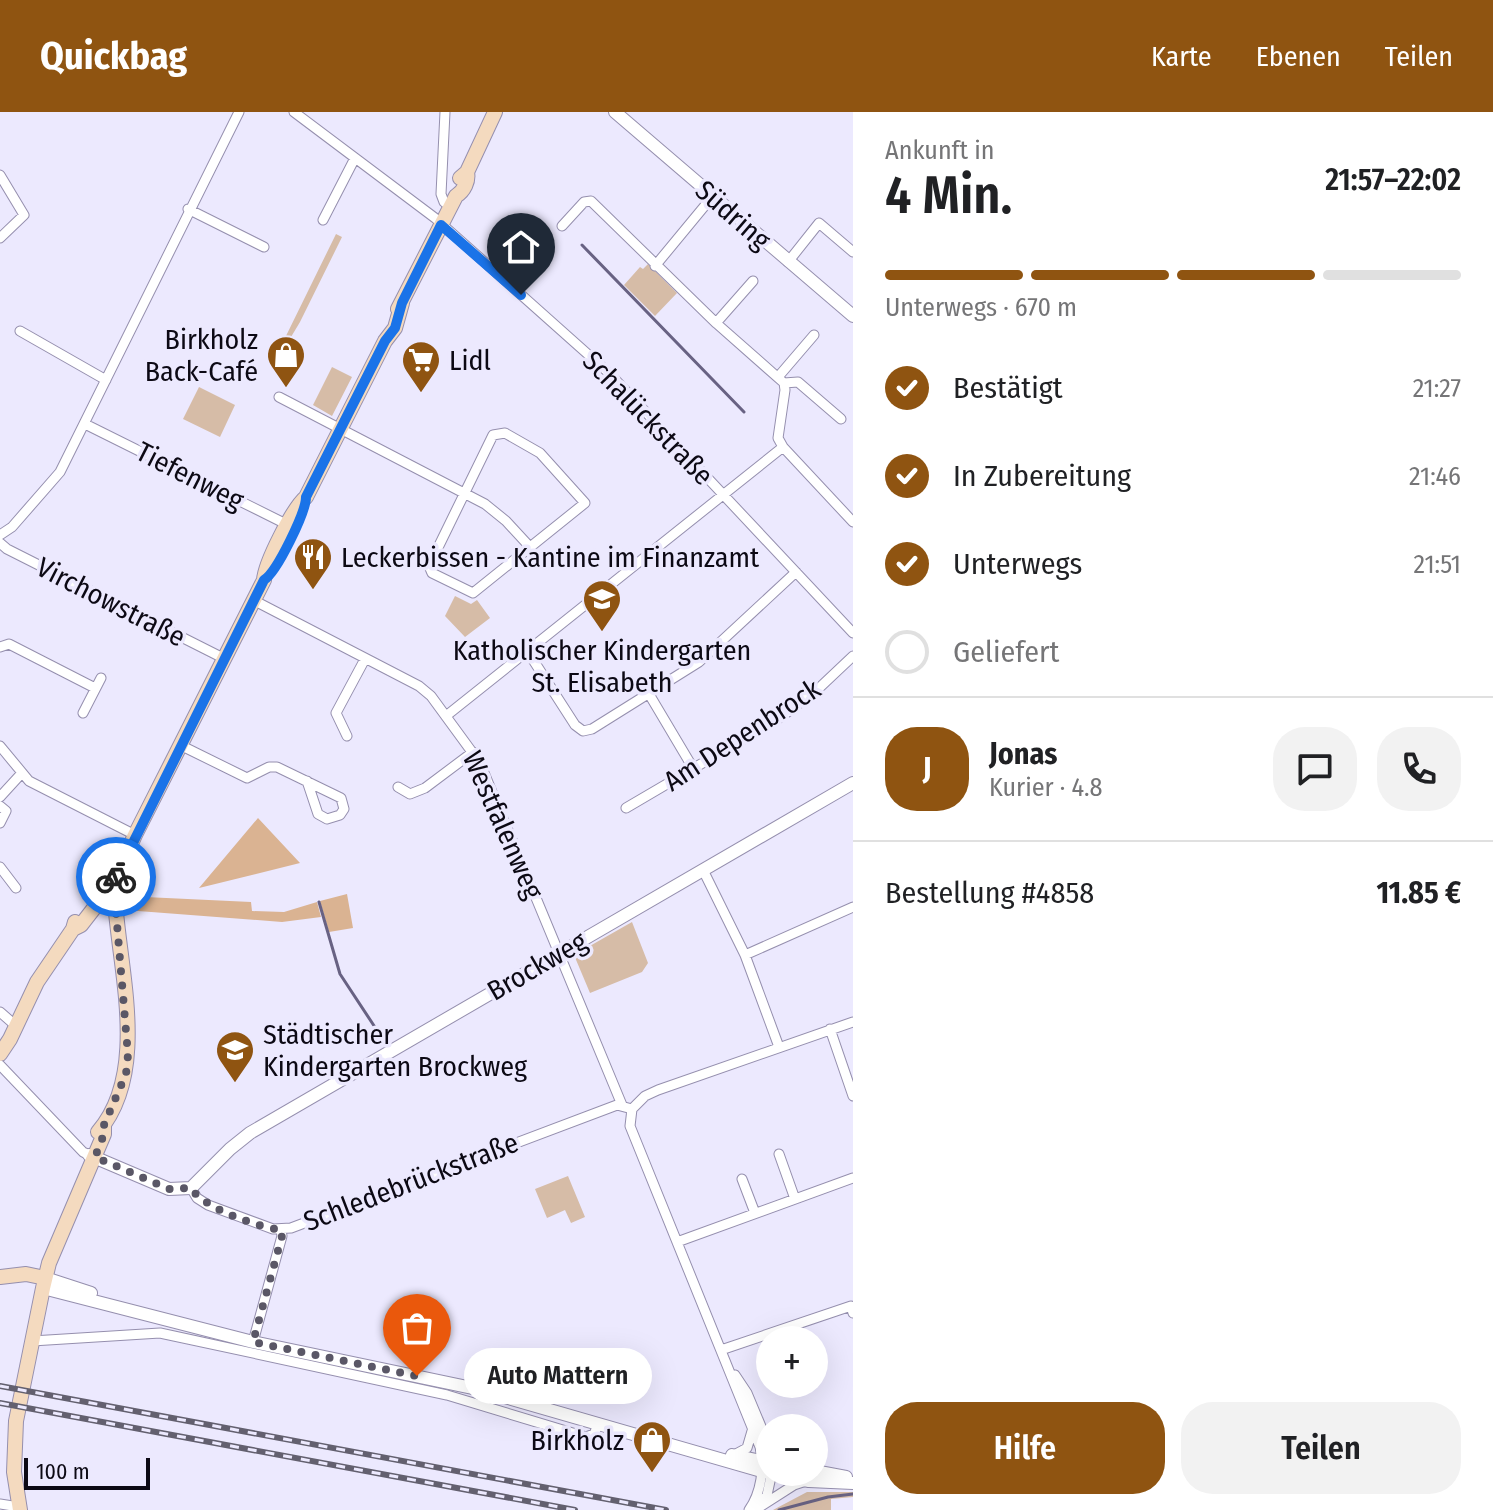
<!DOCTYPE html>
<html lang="de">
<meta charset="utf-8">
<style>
:root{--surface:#fff;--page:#f2f2f2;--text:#202124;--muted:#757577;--line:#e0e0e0;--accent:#8f5411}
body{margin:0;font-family:"Fira Sans Condensed",sans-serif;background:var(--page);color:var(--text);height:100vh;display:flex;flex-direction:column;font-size:30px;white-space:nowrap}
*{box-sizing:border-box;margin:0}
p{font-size:26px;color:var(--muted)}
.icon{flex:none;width:44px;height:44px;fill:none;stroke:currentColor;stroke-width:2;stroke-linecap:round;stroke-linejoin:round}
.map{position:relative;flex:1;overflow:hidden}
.panel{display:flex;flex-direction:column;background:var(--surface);width:640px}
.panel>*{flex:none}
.controls{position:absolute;left:756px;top:1214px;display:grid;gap:16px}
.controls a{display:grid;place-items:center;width:72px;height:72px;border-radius:50%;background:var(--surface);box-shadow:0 8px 32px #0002;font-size:40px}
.scale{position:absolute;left:24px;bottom:20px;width:126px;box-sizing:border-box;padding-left:8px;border:4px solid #0c0914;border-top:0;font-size:22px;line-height:28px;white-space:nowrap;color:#0c0914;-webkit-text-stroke:6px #ece9fe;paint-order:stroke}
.pin{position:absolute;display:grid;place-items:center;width:68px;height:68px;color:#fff;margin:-82px -34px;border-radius:50% 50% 50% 0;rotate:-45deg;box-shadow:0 0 8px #0007}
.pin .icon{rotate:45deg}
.courier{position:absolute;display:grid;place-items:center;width:80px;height:80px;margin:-40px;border:6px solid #1a73e8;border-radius:50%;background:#fff;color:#222;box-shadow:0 2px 10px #0007}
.bubble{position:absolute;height:56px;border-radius:28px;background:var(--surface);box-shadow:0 8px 32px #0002;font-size:26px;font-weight:600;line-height:56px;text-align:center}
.overview em{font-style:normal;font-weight:600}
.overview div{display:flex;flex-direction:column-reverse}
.overview{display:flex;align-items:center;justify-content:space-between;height:136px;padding:0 32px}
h1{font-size:52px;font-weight:600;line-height:60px}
.bar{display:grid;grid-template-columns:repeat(4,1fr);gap:12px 8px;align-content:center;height:96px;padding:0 32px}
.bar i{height:10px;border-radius:6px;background:var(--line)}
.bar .current{background:var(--accent)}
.bar p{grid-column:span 4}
.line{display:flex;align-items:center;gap:20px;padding:0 32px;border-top:2px solid var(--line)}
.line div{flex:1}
.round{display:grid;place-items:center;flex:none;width:84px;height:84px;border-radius:32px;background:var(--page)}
ol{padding:0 32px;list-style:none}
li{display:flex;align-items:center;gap:24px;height:88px}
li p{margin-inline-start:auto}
li .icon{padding:8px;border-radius:50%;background:var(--accent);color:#fff;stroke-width:4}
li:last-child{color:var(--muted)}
li i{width:44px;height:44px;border:4px solid var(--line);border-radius:50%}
.cta{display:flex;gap:16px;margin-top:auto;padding:16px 32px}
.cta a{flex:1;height:92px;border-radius:32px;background:var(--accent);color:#fff;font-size:32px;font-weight:600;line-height:92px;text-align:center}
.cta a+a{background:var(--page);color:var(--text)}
header{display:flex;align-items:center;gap:48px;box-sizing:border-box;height:112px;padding:0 40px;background:var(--accent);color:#fff}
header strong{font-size:38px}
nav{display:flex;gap:44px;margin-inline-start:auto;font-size:28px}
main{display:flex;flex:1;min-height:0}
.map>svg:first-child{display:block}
</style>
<header>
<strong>Quickbag</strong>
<nav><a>Karte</a><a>Ebenen</a><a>Teilen</a></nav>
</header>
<main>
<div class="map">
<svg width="853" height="1398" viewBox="0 0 853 1398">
<rect width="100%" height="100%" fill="#ece9fe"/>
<path fill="#d6bca7" d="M336 122 342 125 300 210 288 230 284 228Z
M648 152 677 181 655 204 624 173 640 155 643 157Z
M332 255 352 265 332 304 313 293Z
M199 275 235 293 220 325 183 307Z
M455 484 471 492 477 488 490 506 465 525 445 504Z
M632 810 648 851 642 860 590 881 574 843Z
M568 1064 585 1105 571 1111 565 1098 547 1106 535 1077Z
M807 1380H853V1385L831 1387V1398H773Z"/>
<path fill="#dab392" d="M258 706 300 751 199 776Z
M347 782 353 816 329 820 320 789Z
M124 784 251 790 252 799 284 800 317 790 321 805 282 810 125 798Z"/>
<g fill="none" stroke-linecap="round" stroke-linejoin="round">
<path stroke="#686283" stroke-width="3" d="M582 133 744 300
M319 790 340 862 386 932
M779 1398 828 1385 853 1382"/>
<g stroke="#958fae" stroke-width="11">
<path id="minor" d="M294 0 435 106 610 262 853 521
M445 0 441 82 444 90 450 94
M0 63 24 103 0 126
M188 97 264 135
M323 108 355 46
M562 114 584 90 591 89 716 211 784 271 785 278 778 326 783 335 853 410
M788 150 819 111 853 140
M655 154 712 85
M716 211 753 169
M20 219 106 268
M778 265 814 223
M784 271 798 270 841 307
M279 285 485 392 506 409 530 435
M85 312 294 416
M505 321 540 341 585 391 473 481 432 461 429 454 493 323Z
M0 423 12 415 60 360 239 0
M0 431 7 437 223 546
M253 488 419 574 431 584 480 651 622 993
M0 535 9 532 95 576
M528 540 575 613 583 619 592 617 699 550 796 460
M649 582 693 656
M83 601 101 566
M446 604 783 335
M347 624 336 601 365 547
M180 633 247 666 269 655H277L341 686 344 697 340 703 327 707 318 702 307 669
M0 634 29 669 135 723
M398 675 410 682 425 676 473 640
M0 685 21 662
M0 694 6 699 0 711
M626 696 781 605 817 578 853 544
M0 755 16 776
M703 758 745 843 779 935
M745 843 853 795
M0 900 15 913
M830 917 853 984
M0 953 83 1040 89 1043
M632 997 630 1014 760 1335C765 1355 761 1381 749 1398
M632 997 645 984 658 978 853 910
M779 1042 795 1087
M742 1067 755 1101
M191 1076 197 1086 208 1093 273 1117 291 1116 617 993 632 997
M677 1130 853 1066
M32 1229 160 1221 447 1283 586 1325 594 1322 598 1313
M253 1230 282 1124 281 1118
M721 1238 851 1194 853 1201
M735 1263 747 1281 770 1336
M734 1343 747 1336 752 1319
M0 1392 19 1395
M759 1394 767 1383 772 1360
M755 1398 794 1373 806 1369"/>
</g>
<g stroke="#958fae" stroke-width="14">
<path id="tertiary" d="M615 0 853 204
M89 1043 169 1077 191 1076 230 1037 250 1021 853 671
M45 1166 91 1181
M43 1176 253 1230 477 1277 772 1362 809 1369 853 1371
M732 1343 770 1351
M814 1359 846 1365"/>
</g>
<g stroke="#958fae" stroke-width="16">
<path id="secondary" d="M460 66 467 60 495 0
M398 197 456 84C464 79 469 69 467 60
M73 817 81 813 112 773 135 723 264 468C265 451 293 396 306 385L385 229 395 216 402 191
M0 942 10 927 37 870 73 817 75 810
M98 1020C147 963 122 868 116 800L110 787 100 779
M0 1165 26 1162 45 1166
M20 1398 14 1360 16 1309 43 1176 49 1151 104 1022V1013"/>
</g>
<use href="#minor" stroke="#fff" stroke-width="9"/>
<use href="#tertiary" stroke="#fff" stroke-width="12"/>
<use href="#secondary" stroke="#f4dabf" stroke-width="14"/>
<g stroke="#63606f" stroke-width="6">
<path id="rail" d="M0 1274 666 1398
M0 1291 575 1398"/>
</g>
<use href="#rail" stroke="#ece9fe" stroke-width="3" stroke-dasharray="9" stroke-linecap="butt"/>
</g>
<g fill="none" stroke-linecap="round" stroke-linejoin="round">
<path stroke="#5a5766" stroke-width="8" stroke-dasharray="0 14.4" d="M116 765 105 783 116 800 128 943 126 962 104 1013V1022L95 1045 169 1077 191 1076C203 1096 258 1115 281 1118L282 1124 253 1230 417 1264"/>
<path stroke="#1a73e8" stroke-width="10" d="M116 765 264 468C277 460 306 400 306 385L385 229 395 216 402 191 441 113 521 183"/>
</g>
<defs>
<g id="shop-pin" transform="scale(2)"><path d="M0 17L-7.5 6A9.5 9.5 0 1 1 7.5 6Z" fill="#8f5411" stroke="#ece9fe"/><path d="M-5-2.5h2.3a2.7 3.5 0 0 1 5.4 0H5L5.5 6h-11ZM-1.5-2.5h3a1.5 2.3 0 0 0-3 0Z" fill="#fff"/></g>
<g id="supermarket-pin" transform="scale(2)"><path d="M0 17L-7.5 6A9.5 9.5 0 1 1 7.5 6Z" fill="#8f5411" stroke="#ece9fe"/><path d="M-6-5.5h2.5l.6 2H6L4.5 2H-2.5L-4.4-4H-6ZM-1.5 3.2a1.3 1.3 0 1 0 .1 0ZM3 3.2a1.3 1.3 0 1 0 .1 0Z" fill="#fff"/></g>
<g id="restaurant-pin" transform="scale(2)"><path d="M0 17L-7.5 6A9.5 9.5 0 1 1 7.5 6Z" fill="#8f5411" stroke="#ece9fe"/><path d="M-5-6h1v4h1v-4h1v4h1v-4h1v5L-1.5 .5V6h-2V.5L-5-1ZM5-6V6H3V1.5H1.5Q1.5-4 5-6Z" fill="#fff"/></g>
<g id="school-pin" transform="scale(2)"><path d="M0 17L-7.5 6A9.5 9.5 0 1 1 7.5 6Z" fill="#8f5411" stroke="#ece9fe"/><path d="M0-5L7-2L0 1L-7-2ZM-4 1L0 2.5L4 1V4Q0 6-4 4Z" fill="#fff"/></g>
</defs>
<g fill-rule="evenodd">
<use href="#shop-pin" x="286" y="243"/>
<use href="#supermarket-pin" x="421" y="248"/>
<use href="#restaurant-pin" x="313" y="445"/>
<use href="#school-pin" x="602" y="487"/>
<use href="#school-pin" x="235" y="938"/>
<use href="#shop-pin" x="652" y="1328"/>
</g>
<g text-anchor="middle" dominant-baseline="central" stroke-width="7" stroke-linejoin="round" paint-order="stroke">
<g font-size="28" fill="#0c0914" stroke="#ece9fe">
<text transform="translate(733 103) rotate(41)">Südring</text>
<text transform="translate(648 306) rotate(46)">Schalückstraße</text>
<text transform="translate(190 364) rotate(27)">Tiefenweg</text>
<text transform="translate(111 490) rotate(27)">Virchowstraße</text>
<text transform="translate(742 623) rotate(-33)">Am Depenbrock</text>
<text transform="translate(503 713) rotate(66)">Westfalenweg</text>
<text transform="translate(537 854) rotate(-30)">Brockweg</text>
<text transform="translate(411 1070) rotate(-21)">Schledebrückstraße</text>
</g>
<g font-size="28" fill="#0c0914" stroke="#ece9fe" text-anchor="start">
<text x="258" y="227" text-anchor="end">Birkholz<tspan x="258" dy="32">Back-Café</tspan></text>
<text x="449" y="248">Lidl</text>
<text x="341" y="445">Leckerbissen - Kantine im Finanzamt</text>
<text x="602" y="538" text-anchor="middle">Katholischer Kindergarten<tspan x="602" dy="32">St. Elisabeth</tspan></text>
<text x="263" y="922">Städtischer<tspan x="263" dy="32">Kindergarten Brockweg</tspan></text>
<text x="624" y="1328" text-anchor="end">Birkholz</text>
</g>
</g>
</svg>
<div class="controls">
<a>+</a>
<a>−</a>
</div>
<div class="scale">100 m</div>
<div class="pin" style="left:417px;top:1264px;background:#ea580c"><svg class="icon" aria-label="bag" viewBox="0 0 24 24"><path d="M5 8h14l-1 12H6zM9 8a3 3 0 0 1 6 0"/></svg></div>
<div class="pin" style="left:521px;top:183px;background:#1f2937"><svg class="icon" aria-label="home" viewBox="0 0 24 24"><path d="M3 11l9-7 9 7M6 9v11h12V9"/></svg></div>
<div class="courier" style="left:116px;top:765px"><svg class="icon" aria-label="bike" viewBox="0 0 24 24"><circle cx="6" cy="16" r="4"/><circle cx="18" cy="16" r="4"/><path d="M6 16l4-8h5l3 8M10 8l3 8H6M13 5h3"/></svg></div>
<div class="bubble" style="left:464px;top:1236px;width:188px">Auto Mattern</div>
</div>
<section class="panel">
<div class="overview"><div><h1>4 Min.</h1><p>Ankunft in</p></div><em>21:57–22:02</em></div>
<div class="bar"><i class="current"></i><i class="current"></i><i class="current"></i><i></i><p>Unterwegs · 670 m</p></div>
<ol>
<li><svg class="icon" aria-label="check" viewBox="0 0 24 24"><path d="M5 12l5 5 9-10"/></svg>Bestätigt<p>21:27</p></li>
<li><svg class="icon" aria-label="check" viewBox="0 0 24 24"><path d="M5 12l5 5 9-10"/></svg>In Zubereitung<p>21:46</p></li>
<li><svg class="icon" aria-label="check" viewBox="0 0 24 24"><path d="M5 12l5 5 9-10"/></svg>Unterwegs<p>21:51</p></li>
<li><i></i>Geliefert</li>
</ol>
<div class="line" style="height:144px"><b class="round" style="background:var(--accent);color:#fff">J</b><div><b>Jonas</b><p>Kurier · 4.8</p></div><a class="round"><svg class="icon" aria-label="chat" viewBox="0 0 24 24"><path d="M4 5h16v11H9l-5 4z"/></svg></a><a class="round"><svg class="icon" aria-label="phone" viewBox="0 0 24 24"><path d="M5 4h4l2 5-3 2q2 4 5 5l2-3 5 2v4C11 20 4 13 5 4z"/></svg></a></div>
<div class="line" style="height:104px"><div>Bestellung #4858</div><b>11.85 €</b></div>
<div class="cta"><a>Hilfe</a><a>Teilen</a></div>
</section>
</main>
